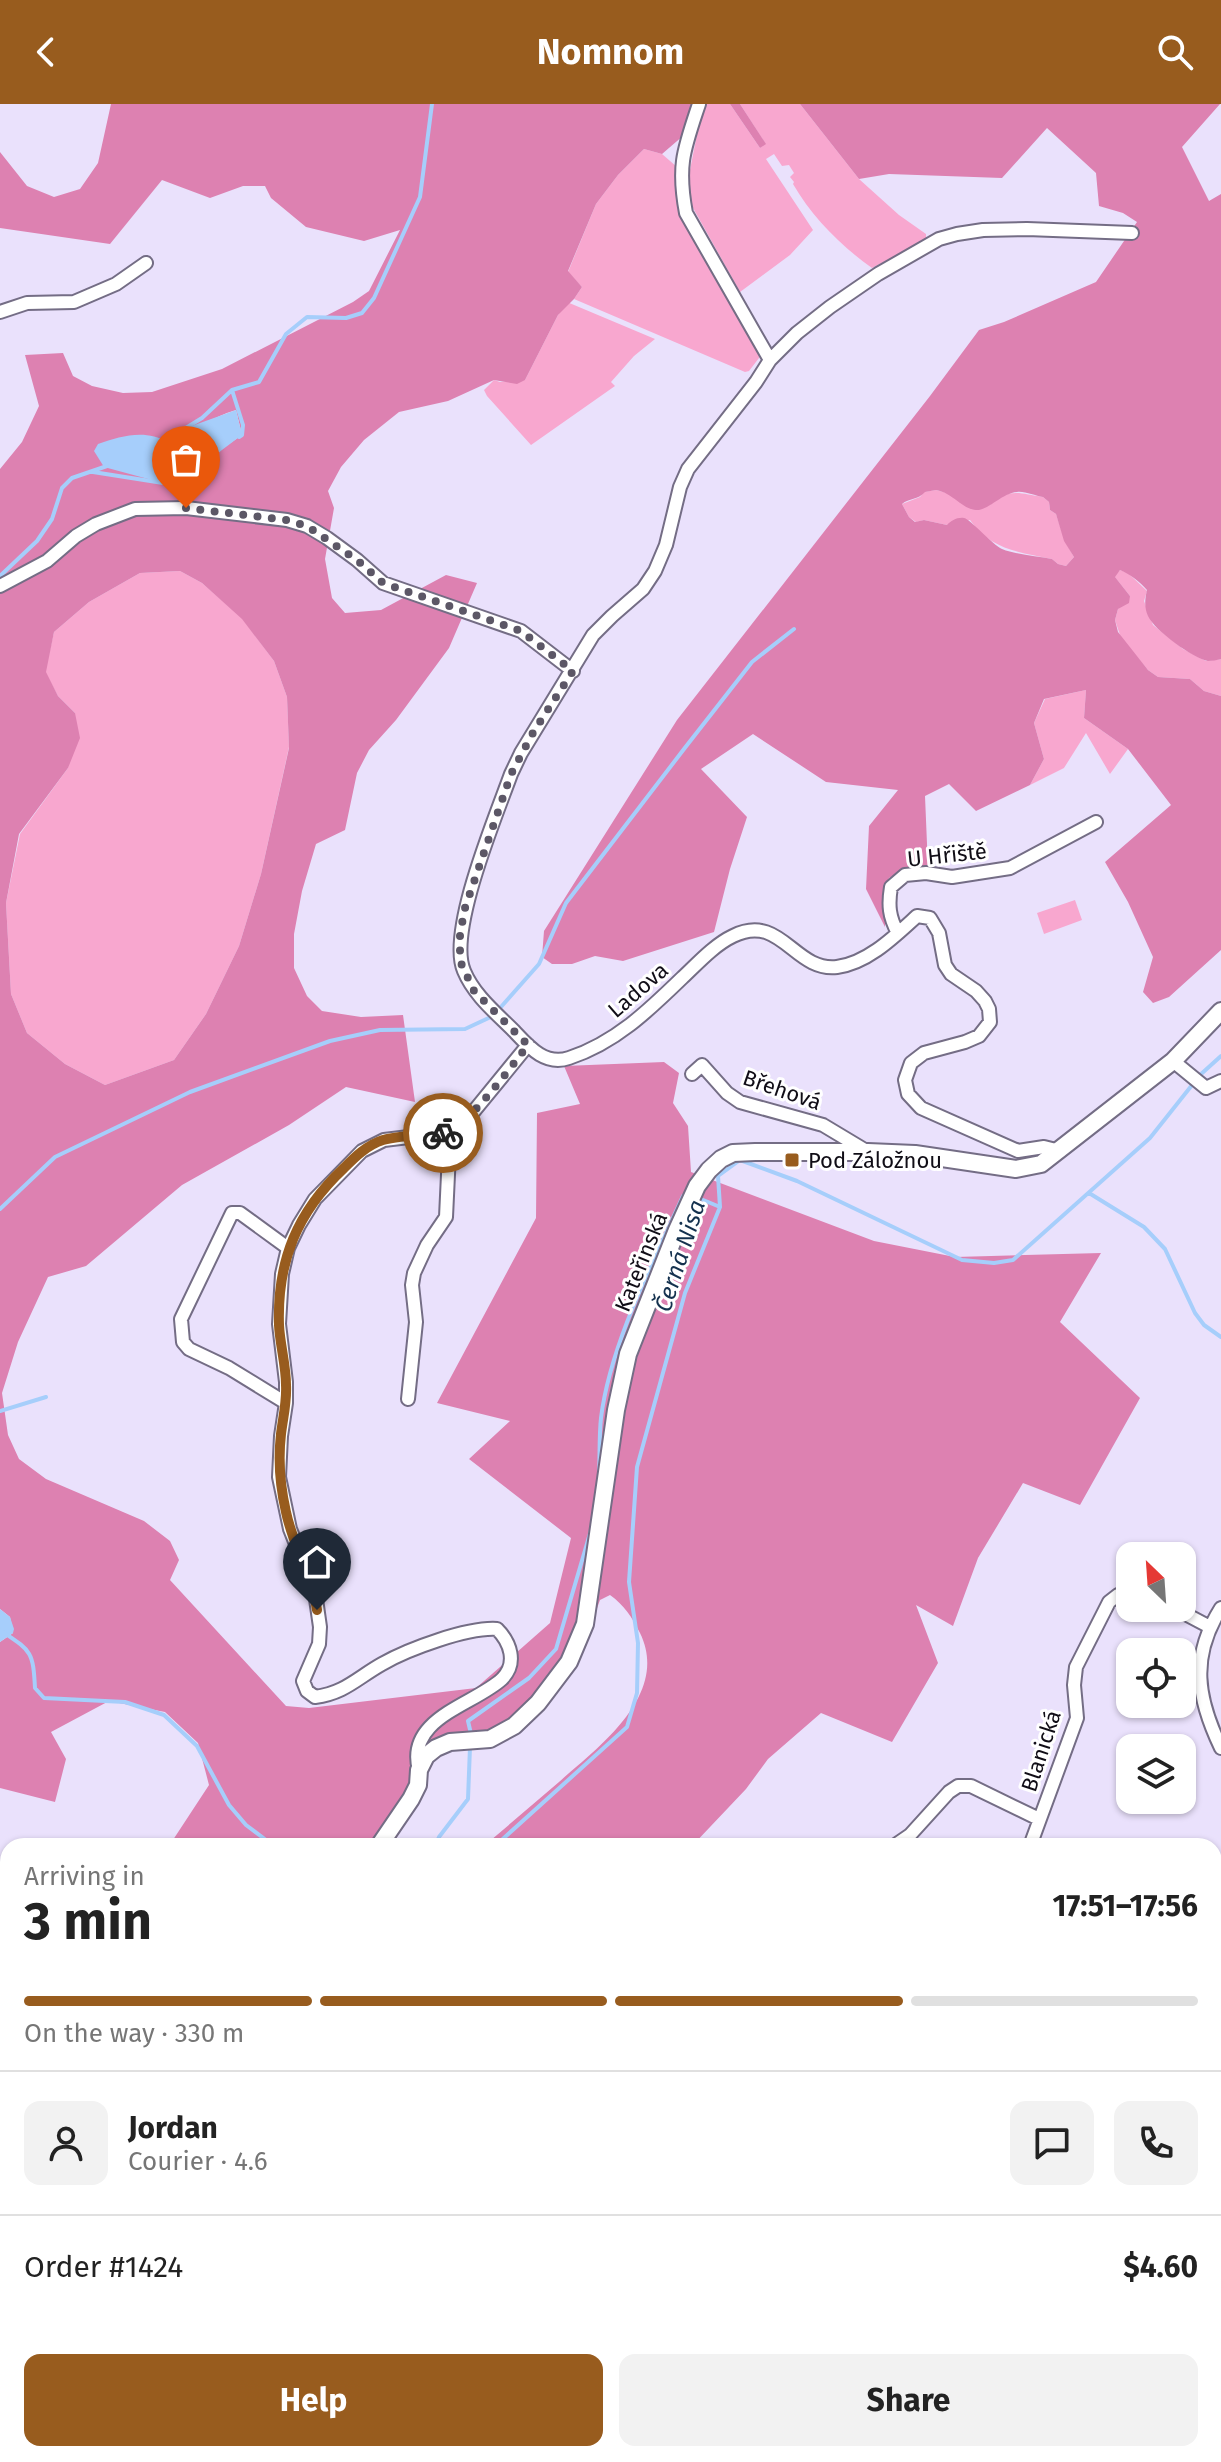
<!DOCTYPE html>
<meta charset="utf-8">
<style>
:root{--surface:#fff;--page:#f2f2f2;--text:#222;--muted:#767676;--line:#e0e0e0;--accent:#985c1e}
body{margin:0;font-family:"Fira Sans",sans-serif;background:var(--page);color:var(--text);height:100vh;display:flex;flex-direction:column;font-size:30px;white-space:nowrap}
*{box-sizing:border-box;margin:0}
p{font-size:26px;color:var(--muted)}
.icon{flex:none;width:44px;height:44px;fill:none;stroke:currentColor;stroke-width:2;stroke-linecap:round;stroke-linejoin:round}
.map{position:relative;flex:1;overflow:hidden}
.details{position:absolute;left:0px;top:1734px;width:1222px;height:624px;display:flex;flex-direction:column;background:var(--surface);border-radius:24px 24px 0 0;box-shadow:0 2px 6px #0004}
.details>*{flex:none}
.needle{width:52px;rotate:335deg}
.controls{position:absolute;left:1116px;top:1438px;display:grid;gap:16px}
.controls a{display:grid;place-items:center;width:80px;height:80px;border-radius:16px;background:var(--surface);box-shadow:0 2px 6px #0004;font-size:40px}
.pin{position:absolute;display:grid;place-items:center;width:68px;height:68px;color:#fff;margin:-82px -34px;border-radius:50% 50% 50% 0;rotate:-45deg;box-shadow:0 0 8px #0007}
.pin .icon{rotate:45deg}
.courier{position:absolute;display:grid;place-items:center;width:80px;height:80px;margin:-40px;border:6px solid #985c1e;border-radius:50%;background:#fff;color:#222;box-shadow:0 2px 10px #0007}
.head em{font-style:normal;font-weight:700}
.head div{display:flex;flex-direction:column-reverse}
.head{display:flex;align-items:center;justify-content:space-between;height:136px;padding:0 24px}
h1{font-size:52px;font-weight:700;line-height:60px}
.bar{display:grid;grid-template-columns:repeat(4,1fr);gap:12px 8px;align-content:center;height:96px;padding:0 24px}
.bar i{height:10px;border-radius:6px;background:var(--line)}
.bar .active{background:var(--accent)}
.bar p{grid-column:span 4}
.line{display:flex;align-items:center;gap:20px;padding:0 24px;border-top:2px solid var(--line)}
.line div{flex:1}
.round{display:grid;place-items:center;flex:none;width:84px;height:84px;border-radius:16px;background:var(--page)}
.action{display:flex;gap:16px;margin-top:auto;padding:16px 24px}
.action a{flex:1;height:92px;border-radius:16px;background:var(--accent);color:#fff;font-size:32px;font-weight:700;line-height:92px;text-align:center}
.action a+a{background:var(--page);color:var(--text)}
header{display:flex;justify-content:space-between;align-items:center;height:104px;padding:0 24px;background:var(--accent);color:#fff;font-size:36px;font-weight:700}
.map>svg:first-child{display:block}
</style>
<header><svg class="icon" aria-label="back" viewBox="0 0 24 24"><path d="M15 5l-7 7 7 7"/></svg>Nomnom<svg class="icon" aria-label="search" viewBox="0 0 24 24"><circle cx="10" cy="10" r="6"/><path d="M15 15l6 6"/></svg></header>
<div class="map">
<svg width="1221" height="2358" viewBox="0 0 1221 2358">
<rect width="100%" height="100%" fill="#eae1fc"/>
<path fill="#f8a7cf" d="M703 0H730L760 44 765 39 740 0H800L859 75 899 111 926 130V136L872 164C841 142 812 113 793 80L794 78 790 73 794 69 789 61 782 62 774 50 766 55 813 126 790 151 740 188 688 95 689 71Z
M644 45 662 50 677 63V90L682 112 760 246 759 254 749 267 745 268 574 195 582 183 568 168 596 100 618 71Z
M567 198 655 235 634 252 611 278 615 282 531 341 487 292 484 286 494 276 500 278 525 276 558 211Z
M936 386 990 401C1010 383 1020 390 1043 393L1049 398 1050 406 1056 410 1065 437 1074 453 1066 462 1058 460 1052 455C1019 448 991 446 970 416L947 421 924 416 916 418 909 413 902 400 920 393 924 388Z
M1120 466 1128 469 1147 487 1144 497 1153 521 1183 545 1206 557 1221 555V592L1204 587 1190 575 1158 573 1148 566 1121 534 1115 516 1118 505 1130 492 1114 472Z
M180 467 202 479 242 514 274 557 287 593 289 643 261 770 239 842 206 910 174 956 105 981 65 960 27 929 11 890 6 799 20 730 68 664 75 609 58 592 45 568 54 528 89 498 140 469Z
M1086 586 1084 614 1128 645 1110 670 1086 629 1064 664 1030 681 1044 655 1034 619 1045 595Z
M1075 796 1082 816 1044 830 1037 809Z
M1221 2312V2358H1148L1146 2350H1214V2313Z"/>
<path fill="#dd81b1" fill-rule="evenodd" d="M111 0H703L698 19 662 50 644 45 618 71 596 100 568 167 582 183 574 195 558 211 525 276 517 280 494 276 448 297 399 308 364 336 341 363 328 387 334 404 325 455 332 494 345 509 381 506 446 471 477 479 449 544 396 616 369 646 357 669 345 726 316 740 302 787 294 830V864L307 892 322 907 361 913 403 911 415 998 346 983 289 1021 182 1081 86 1162 48 1173 18 1238 2 1289 8 1331 19 1355 46 1375 144 1417 170 1437 179 1456 170 1476 286 1602 309 1604 476 1584 550 1519 571 1434 469 1355 510 1317 437 1299 536 1114 537 1009 580 1000 564 962 664 958 679 969 673 999 688 1022 691 1068 874 1137 955 1153 1101 1149 1060 1218 1140 1294 1080 1401 1023 1379 978 1454 953 1522 916 1501 938 1559 892 1638 821 1609 768 1655 746 1685 692 1742H484C509 1721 534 1699 559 1678 600 1642 670 1590 640 1529 632 1513 624 1501 610 1491L600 1496 583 1543 518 1626 458 1633 436 1650 414 1701 389 1742H169L209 1681 198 1639 165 1608 109 1597 51 1628 66 1655 55 1698 0 1684V1538L13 1529 10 1513 0 1505V365L22 338 39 302 25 251 63 249 73 272 92 282 123 289 152 288 222 265 353 198 369 187 400 126 364 137 306 123 271 94 265 82H243L210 94 162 76 110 140 0 124V48L27 82 54 93 80 85 98 59ZM236 306 242 331 182 372 163 379 140 371 161 334 168 338C192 329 211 313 236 306ZM180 467 202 479 242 515 274 557 287 593 289 644 261 770 239 842 206 910 174 956 105 981 65 960 27 929 11 890 6 799 19 730 68 664 80 634 75 609 58 592 46 568 54 528 89 498 140 469Z
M730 0H740L766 40 760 44Z
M800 0H1220L1182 43 1209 97 1221 90V555C1217 556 1212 557 1208 557 1194 555 1154 526 1148 512 1144 503 1145 495 1147 486 1140 478 1130 470 1120 466L1115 473 1130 492 1129 499 1118 505 1115 516 1118 528 1148 566 1158 573 1190 575 1204 587 1221 592V846L1169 893 1153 899 1143 888 1153 853 1128 798 1105 758 1171 701 1128 645 1084 614 1086 586 1044 595 1034 619 1044 655 1030 681 976 707 949 680 925 692 928 764 904 766 889 774 885 789V823L866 785 869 722 898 686 826 678 753 630 701 665 747 713 730 765 714 828 623 857 595 852 572 860H552L542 853 544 827 677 616 930 292 979 226 1004 218 1096 178 1137 118 1123 109 1099 102 1096 69 1047 24 1002 74 889 70 859 75ZM936 386C953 389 962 405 976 406 988 407 1002 389 1017 388 1025 387 1035 392 1043 393L1049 398 1050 406 1056 410 1064 437 1074 453 1066 462 1058 460 1052 455C1037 452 1017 451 1002 445 993 441 969 414 964 414 957 413 951 417 947 421L924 416 915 418 909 413 902 400C909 394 918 396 925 388Z
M8 2059V2131H0V2062Z
M413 2350H531L516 2358H435Z"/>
<path fill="#a6cefb" d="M236 306 242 331C218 348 192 373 163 379L104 363 94 347 98 340C121 332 145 325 168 338L184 332 189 323Z
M0 1505 10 1513 14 1525 13 1529 0 1538Z"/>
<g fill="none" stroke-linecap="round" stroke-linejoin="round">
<path stroke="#a6cefb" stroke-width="4" d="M232 286 243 321 242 331 239 333
M163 338 202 314 232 286 259 278 286 230 307 213 346 214 362 209 374 194 420 93 432 0
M93 368 163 379 167 377
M0 472 37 437 52 415 62 384 72 374 107 362
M1089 1089 1144 1123 1165 1145 1195 1209 1204 1221 1221 1233
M696 1093 720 1103
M0 1105 55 1053 190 988 330 937 380 926 465 925 493 912 539 860 566 799 684 645 752 558 794 525
M0 1307 46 1293
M599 1370C600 1352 599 1332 601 1314 610 1241 653 1158 683 1092L688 1089
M0 1526C31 1547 33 1546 35 1584L44 1594 125 1598 164 1611 197 1642 229 1701 246 1721 274 1742
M471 1630 468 1617 529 1574 556 1545 591 1426
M435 1742 439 1733 468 1695 470 1643
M495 1742 627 1623 637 1589 638 1539 629 1478 637 1363 685 1189 720 1103 718 1072 740 1056 797 1077 962 1156 994 1159 1013 1156 1150 1034 1200 971 1221 952
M1214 2072H1221
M0 2216 8 2212
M520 2350 535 2358"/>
<g stroke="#746d85" stroke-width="16">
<path id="minor" d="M699 0C684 45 677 61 686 109L770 256
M0 208 27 199 74 198 116 180 146 159
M0 482 47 457 76 432 96 420 135 405 186 404 287 416 307 422 327 434 357 456 383 479 521 527 573 567
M898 829C889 813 888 801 891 783L905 771 926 769 952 773 1010 764 1096 718
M1173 957 1206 984 1221 977
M692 970 702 961 727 989 740 998 823 1021 868 1048
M1060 1047 1044 1043 1018 1047 921 1004 908 990 905 976 911 959 924 949 965 938 979 932 990 918 989 905 985 897 976 887 951 870 945 861 939 829 930 814 917 812C895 832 868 859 837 863 794 868 781 808 733 832 714 841 697 860 682 874 648 907 615 939 569 954 545 962 529 943 514 927 495 908 474 891 464 867 447 828 496 712 511 670L521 649 593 531 612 512 643 485 655 467 666 441 680 383 688 365 756 278 770 256 797 229 830 203 878 170 939 135 957 130 983 126 1027 125 1132 129
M408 1295 416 1218 412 1181 414 1169 427 1141 446 1113 450 1028
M286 1299 229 1264 189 1245 183 1238 181 1215 232 1109H240L288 1144
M1174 1504 1210 1523
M1221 1504C1190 1553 1197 1594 1221 1644
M419 1666C405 1614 474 1601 502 1575 518 1559 510 1538 497 1525 468 1523 408 1545 382 1560 357 1574 345 1589 315 1593L307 1587 303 1577 319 1540 320 1523 315 1488 290 1425 279 1373 281 1332 286 1299V1278L279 1220 282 1170 288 1144 299 1121 315 1095 362 1047 384 1036 450 1028 474 1007 528 941
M894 1742 910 1731 949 1688 958 1682H971L1039 1715
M1030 1742 1077 1614 1074 1581 1076 1563 1109 1498 1118 1491 1130 1490
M1214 1914 1221 1918
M1214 2012 1221 1993
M1214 2102 1221 2103
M0 2223 8 2248
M0 2330 8 2317
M311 2350 322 2358
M808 2350 821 2358
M943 2350 944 2358
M1031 2350 1033 2358"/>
</g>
<g stroke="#746d85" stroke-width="20">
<path id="tertiary" d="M379 1742 411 1695 418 1681 419 1666 426 1652 436 1644 450 1638 490 1635 514 1622 538 1599 569 1558 585 1520 616 1306 628 1250 677 1126 697 1082 709 1066 721 1055 733 1049 755 1048H868L915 1050 1016 1065 1041 1060 1173 957 1221 907
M0 2192 8 2190"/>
</g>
<use href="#minor" stroke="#fff" stroke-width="12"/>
<use href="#tertiary" stroke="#fff" stroke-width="16"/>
</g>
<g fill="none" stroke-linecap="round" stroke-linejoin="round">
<path stroke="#5c5766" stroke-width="8" stroke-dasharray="0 14.4" d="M186 404 287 416 307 422 357 456 383 479 521 527 573 567 534 627 511 670 465 804 460 830V857L474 887 528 941C513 960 465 1027 443 1029"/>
<path stroke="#985c1e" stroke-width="10" d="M317 1506C312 1472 293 1442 286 1408 280 1382 278 1356 281 1330 283 1313 287 1298 286 1281 286 1261 280 1241 279 1221 277 1157 297 1108 344 1064 355 1053 367 1041 383 1036 402 1031 424 1031 443 1029"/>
</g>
<rect fill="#985c1e" stroke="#fff" stroke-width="3" x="784" y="1048" width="16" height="16" rx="4"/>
<g text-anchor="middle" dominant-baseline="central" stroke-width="6" stroke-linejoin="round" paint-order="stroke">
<g font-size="22" fill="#100d16" stroke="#fff">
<text transform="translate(947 751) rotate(-6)">U Hřiště</text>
<text transform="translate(638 886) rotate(-41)">Ladova</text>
<text transform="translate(782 986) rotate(19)">Břehová</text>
<text transform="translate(641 1158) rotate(-68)">Kateřinská</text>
<text transform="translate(1041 1647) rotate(-72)">Blanická</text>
</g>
<g font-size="22" fill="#100d16" stroke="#fff" text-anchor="start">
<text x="808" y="1056">Pod Záložnou</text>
</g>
<g font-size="24" font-style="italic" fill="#14314e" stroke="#fff">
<text transform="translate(680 1152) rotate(-72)">Černá Nisa</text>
</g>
</g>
</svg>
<div class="controls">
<a><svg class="needle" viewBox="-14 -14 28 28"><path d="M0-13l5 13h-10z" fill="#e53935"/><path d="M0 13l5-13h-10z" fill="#767676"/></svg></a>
<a><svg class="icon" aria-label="locate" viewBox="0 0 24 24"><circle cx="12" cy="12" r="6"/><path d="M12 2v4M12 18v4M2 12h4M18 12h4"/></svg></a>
<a><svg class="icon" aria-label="layers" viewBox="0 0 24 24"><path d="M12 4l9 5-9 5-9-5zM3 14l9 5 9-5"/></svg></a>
</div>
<div class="pin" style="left:186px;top:404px;background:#ea580c"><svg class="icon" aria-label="bag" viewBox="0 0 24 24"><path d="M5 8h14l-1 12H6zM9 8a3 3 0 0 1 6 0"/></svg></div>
<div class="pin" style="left:317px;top:1506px;background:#1f2937"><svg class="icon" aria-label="home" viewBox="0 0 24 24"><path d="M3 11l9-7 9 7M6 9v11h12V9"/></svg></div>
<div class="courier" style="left:443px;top:1029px"><svg class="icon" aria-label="bike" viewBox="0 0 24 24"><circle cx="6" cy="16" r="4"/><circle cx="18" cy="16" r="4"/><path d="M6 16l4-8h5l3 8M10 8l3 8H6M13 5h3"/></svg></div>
<section class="details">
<div class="head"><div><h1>3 min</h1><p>Arriving in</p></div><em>17:51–17:56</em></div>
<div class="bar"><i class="active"></i><i class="active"></i><i class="active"></i><i></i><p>On the way · 330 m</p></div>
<div class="line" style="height:144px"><a class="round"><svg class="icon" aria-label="person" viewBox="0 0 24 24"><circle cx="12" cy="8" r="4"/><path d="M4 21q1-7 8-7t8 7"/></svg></a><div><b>Jordan</b><p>Courier · 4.6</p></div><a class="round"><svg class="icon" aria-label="chat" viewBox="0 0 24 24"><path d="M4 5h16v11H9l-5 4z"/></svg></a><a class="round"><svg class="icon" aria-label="phone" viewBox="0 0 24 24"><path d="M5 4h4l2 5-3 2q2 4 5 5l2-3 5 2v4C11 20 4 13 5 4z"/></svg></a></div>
<div class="line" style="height:104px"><div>Order #1424</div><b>$4.60</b></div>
<div class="action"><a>Help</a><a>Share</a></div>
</section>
</div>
